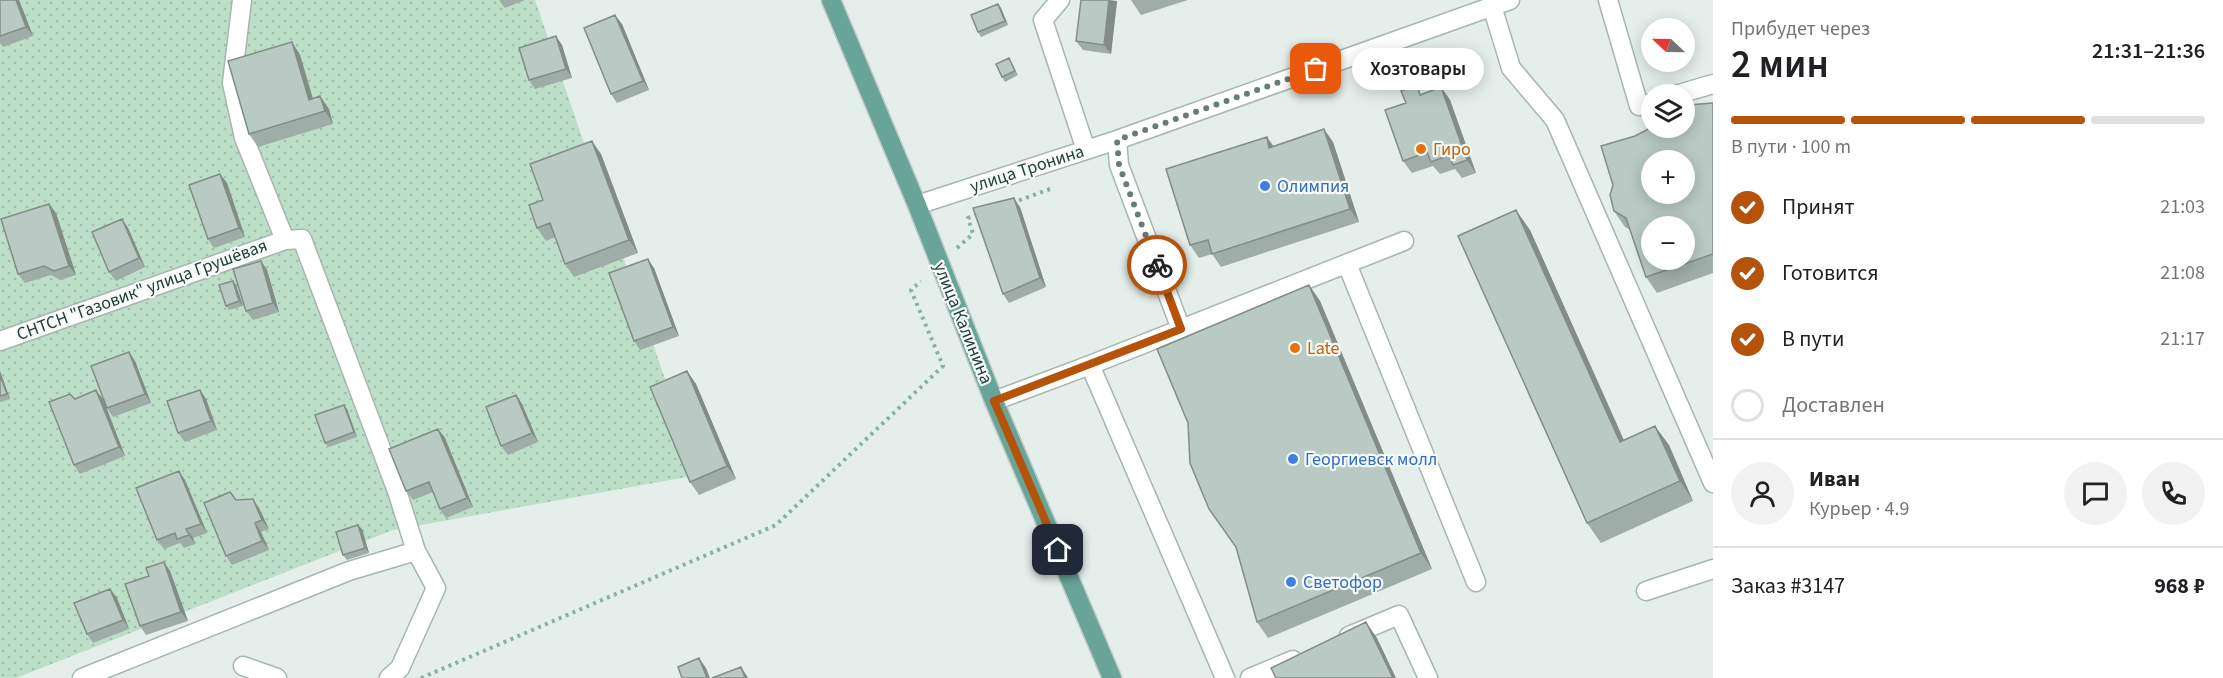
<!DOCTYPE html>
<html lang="ru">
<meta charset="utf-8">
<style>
:root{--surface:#fff;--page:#f2f2f2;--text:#202124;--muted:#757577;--line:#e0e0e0;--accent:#b45309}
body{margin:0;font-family:"Source Sans 3",sans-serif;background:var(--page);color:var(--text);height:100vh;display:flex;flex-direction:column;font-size:22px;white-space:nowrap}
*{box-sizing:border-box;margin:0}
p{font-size:20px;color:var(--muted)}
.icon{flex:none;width:33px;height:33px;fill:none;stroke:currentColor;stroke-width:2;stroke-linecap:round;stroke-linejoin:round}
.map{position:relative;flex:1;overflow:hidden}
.panel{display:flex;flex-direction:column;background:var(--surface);width:510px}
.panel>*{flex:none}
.needle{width:39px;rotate:292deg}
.tools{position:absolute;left:1641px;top:18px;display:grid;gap:12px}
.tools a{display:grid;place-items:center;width:54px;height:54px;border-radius:50%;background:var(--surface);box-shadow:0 3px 15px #0003;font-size:30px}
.pin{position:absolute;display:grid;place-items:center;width:51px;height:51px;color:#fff;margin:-26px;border-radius:12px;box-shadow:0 3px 9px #0006}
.courier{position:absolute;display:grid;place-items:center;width:60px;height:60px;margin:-30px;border:4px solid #b45309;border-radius:50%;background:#fff;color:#222;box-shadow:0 2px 8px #0007}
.bubble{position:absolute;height:42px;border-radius:21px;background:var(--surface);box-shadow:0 3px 15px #0003;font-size:20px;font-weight:600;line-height:42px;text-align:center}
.head em{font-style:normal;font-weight:600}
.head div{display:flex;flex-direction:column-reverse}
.head{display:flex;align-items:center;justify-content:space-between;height:102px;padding:0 18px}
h1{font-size:39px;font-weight:600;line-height:45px}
.bar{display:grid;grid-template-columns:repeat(4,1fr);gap:9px 6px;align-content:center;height:72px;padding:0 18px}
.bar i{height:8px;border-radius:4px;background:var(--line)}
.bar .current{background:var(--accent)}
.bar p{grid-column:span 4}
.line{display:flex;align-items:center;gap:15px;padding:0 18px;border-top:2px solid var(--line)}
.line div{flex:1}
.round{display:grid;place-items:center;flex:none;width:63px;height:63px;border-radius:32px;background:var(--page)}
ol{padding:0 18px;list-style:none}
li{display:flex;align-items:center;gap:18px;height:66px}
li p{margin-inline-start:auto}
li .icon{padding:6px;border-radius:50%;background:var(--accent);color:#fff;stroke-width:4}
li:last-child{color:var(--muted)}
li i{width:33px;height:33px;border:3px solid var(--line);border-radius:50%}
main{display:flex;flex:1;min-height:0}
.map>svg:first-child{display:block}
</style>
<main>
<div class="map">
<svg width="1713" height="678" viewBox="0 0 1713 678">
<defs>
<pattern id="garden-dots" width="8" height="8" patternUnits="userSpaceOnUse" patternTransform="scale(1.5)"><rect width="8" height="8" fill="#bddfc8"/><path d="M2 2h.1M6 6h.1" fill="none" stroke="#a2c0ad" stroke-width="1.8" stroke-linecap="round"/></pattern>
</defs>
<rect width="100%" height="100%" fill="#e4eeea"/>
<path fill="url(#garden-dots)" d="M0 0H535L698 475 393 530 16 678H0Z"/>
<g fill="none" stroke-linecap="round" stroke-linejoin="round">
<g stroke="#a6b6b2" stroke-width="21">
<path id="minor" d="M242 0 232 83 244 138 285 240 302 239 397 491 416 551 436 588 400 668 389 678
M1060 0 1043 20 1086 150
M1608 0 1639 106 1652 103
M1492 6 1511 68 1555 120 1713 483
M1679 94 1713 84
M1117 140 1119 165 1181 329
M917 205 1117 140 1510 0
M1347 264 1476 582
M0 341 285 240
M1090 365 1225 678
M994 401 1090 365 1404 241
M1646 591 1713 569
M1349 636 1399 615 1428 678
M243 666 277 678
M82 678 349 571 416 551
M1250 678 1293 660"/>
</g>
<g stroke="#c1cac8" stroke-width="21">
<path id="major" d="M831 0 917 205 994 401 1112 678"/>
</g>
<path stroke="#84b2a6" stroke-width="4" stroke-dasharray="3 4.5" stroke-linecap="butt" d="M1012 203 1050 189
M957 248 973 234 968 218 979 214
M421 678 776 525 943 366 911 290 921 281"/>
<use href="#minor" stroke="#fff" stroke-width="18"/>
<use href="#major" stroke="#68a498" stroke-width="18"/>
</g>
<path fill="#9fada8" d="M0 0H19L33 36 3 47 0 43Z
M499 0H525L505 8Z
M1131 0H1188L1141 15Z
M1117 1 1111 54 1083 50 1076 41Z
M1001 8 1008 25 981 37 978 32Z
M622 24 649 90 617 103 611 94Z
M292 42 300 55 313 99 320 96 329 109 333 124 258 147 249 134Z
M562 45 572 78 535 89 529 80Z
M1009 58 1018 75 1005 82 1002 77Z
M1441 87 1450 100 1476 173 1462 178 1455 169 1440 174 1433 166 1412 173 1403 161 1406 103 1423 94Z
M1713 103V273L1657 293 1646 277 1630 230 1625 227 1614 211 1635 136Z
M1333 142 1359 222 1221 267 1212 254 1199 258 1190 245 1273 147Z
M601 154 638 253 574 277 565 264 555 237 546 241 537 228 543 200Z
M220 174 227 183 245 237 214 248 208 239Z
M49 204 56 213 76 275 60 280 51 275 25 283 18 274Z
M1020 207 1046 287 1009 303 1003 294Z
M128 228 145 267 116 281 109 272Z
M1530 230 1624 440 1669 445 1693 501 1601 543 1587 523Z
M261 261 267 270 279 312 253 320 246 311Z
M654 268 679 336 640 350 634 341Z
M233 281 236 285 243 306 229 310 226 306Z
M1309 285 1320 301 1432 569 1268 638 1257 622Z
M129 352 135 361 151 403 113 417 107 408Z
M0 371 10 399 0 402Z
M687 371 696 384 736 479 699 495 690 482Z
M200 390 206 399 217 430 185 442 178 433Z
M516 395 522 404 538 442 508 455 501 446Z
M75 399H103L125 456 80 474 74 465Z
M347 409 357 437 329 447 325 443Z
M438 429 445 438 473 507 446 518 440 509 433 492 413 500 406 491Z
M185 480 207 533 193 538 195 544 184 548 180 543 164 549 157 540Z
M236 500 259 508 269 529 261 532 269 550 232 565 226 556Z
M362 529 369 553 347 560 343 555Z
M164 562 170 571 188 621 146 635 140 626 149 576Z
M110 589 117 598 129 629 93 643 87 634Z"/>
<path fill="#828d88" d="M16 0H19L33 36 26 27Z
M1109 0 1117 1 1111 54 1104 45Z
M998 4 1001 8 1008 25 1005 21Z
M615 15 622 24 649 90 643 81Z
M556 36 562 45 572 78 566 69Z
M292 42 300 55 317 113 309 100Z
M1441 87 1450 100 1476 173 1467 160Z
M320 96 329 109 333 124 325 111Z
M1324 129 1333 142 1359 222 1350 209Z
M1267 137 1276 150 1269 148Z
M592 141 601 154 638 253 629 240Z
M220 174 227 183 245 237 239 228Z
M1014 198 1020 207 1046 287 1040 278Z
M49 204 56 213 76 275 69 266Z
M1516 210 1530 230 1633 461 1620 442Z
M122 219 128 228 145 267 139 258Z
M648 259 654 268 679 336 673 327Z
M261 261 267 270 279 312 273 303Z
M233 281 236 285 243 306 239 301Z
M1309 285 1320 301 1432 569 1421 553Z
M129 352 135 361 151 403 145 394Z
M0 371 10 399 7 394 0 375Z
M687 371 696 384 736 479 727 466Z
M96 390 103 399 125 456 119 447Z
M200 390 206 399 217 430 211 421Z
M516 395 522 404 538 442 532 433Z
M344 405 347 409 357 437 354 432Z
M1655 426 1669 445 1693 501 1680 481Z
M438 429 445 438 473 507 467 498Z
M179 471 185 480 207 533 201 524Z
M253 499 259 508 269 529 262 520Z
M255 523 261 532 269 550 262 541Z
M358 525 362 529 369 553 365 548Z
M186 529 193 538 195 544 189 535Z
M164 562 170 571 188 621 181 612Z
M110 589 117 598 129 629 123 620Z
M1366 622 1377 638 1396 678H1393Z
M699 658 706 668 710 678H707Z
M741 667 747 676 748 678H745Z"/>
<path fill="#b9c9c3" stroke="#828d88" stroke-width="1.5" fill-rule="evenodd" d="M0 0H16L26 27 0 36Z
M1081 0H1109L1104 45 1076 41Z
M998 4 1005 21 978 32 971 15Z
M615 15 643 81 611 94 584 28Z
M556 36 566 69 529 80 519 48Z
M292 42 309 100 320 96 325 111 249 134 228 61Z
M1009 58 1015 71 1002 77 996 64Z
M1417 85 1420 95 1441 87 1467 160 1453 165 1449 155 1431 162 1427 152 1403 161 1385 110 1406 103 1401 91Z
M1713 103V254L1646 277 1626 218 1614 211 1610 195 1613 185 1601 146 1635 136 1652 127 1684 128V107L1688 105ZM1652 160H1684V194H1652ZM1652 226H1684V260H1652Z
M1324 129 1350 209 1212 254 1208 240 1190 245 1166 169 1267 137 1269 148Z
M592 141 629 240 565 264 550 223 537 228 529 205 543 200 530 164Z
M220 174 239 228 208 239 189 185Z
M1014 198 1040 278 1003 294 973 208Z
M49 204 69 266 54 271 44 266 18 274 1 219Z
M1516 210 1620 442 1655 426 1680 481 1587 523 1458 236Z
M122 219 139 258 109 272 92 232Z
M648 259 673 327 634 341 609 273Z
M261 261 273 303 246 311 233 269Z
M233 281 239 301 226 306 219 285Z
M1309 285 1421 553 1257 622 1236 547 1209 509 1190 463 1188 423 1157 349Z
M129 352 145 394 107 408 91 366Z
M687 371 727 466 690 482 650 387Z
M0 375 7 394 0 396Z
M96 390 119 447 74 465 49 402 70 394 75 399Z
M200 390 211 421 178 433 167 401Z
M516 395 532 433 501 446 486 407Z
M344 405 354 432 325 443 315 415Z
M438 429 467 498 440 509 429 482 406 491 389 449Z
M179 471 201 524 186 529 189 535 177 539 175 533 157 540 136 488Z
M230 492 236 500 253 499 262 520 255 523 262 541 226 556 204 503Z
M358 525 365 548 343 555 336 532Z
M164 562 181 612 140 626 125 584 149 576 146 568Z
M110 589 123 620 87 634 74 603Z
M1366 622 1393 678H1276L1271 668Z
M699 658 707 678H682L678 667Z
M741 667 745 678H712Z"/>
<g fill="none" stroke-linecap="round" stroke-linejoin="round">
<path stroke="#677d78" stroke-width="6" stroke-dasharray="0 10.8" d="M1157 265 1119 165 1117 140 1316 69"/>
<path stroke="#b45309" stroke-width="8" d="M1058 550 994 401 1181 329 1157 265"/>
</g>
<g fill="#e8710a" stroke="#f5faf8" stroke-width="2">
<circle cx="1421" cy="149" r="6"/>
<circle cx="1295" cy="348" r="6"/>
</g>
<g fill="#3f7fe0" stroke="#f5faf8" stroke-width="2">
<circle cx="1265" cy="186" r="6"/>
<circle cx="1293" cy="459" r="6"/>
<circle cx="1291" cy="582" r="6"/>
</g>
<g text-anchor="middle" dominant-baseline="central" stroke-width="4.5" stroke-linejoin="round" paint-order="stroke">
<g font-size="18" fill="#c56008" stroke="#f5faf8" text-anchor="start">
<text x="1433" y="149">Гиро</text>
<text x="1307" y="348">Late</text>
</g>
<g font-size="18" fill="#23403a" stroke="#f5faf8">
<text transform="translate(1027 169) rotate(-18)">улица Тронина</text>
<text transform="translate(142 290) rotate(-20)">СНТСН "Газовик" улица Грушёвая</text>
<text transform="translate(963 323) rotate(68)">улица Калинина</text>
</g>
<g font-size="18" fill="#366cbe" stroke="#f5faf8" text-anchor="start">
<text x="1277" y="186">Олимпия</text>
<text x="1305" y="459">Георгиевск молл</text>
<text x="1303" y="582">Светофор</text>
</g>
</g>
</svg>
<div class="tools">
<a><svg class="needle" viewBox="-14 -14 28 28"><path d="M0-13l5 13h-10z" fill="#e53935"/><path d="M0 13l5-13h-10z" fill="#757577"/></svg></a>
<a><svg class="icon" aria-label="layers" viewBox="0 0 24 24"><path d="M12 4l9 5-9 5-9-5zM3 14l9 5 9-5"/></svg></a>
<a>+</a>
<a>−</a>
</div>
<div class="pin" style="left:1316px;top:69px;background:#ea580c"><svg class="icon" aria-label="bag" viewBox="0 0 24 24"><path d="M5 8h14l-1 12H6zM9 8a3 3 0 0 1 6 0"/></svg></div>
<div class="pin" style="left:1058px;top:550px;background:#1f2937"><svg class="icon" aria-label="home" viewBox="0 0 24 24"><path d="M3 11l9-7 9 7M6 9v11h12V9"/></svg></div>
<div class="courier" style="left:1157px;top:265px"><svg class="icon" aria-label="bike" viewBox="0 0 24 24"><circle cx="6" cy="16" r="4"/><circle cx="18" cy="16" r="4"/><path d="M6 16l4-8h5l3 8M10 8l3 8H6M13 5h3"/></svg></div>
<div class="bubble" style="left:1352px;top:48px;width:132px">Хозтовары</div>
</div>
<section class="panel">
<div class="head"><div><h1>2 мин</h1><p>Прибудет через</p></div><em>21:31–21:36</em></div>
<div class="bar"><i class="current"></i><i class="current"></i><i class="current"></i><i></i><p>В пути · 100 m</p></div>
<ol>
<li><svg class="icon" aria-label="check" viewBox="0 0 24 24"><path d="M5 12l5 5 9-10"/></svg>Принят<p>21:03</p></li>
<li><svg class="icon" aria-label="check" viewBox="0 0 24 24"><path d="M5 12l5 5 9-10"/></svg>Готовится<p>21:08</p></li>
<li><svg class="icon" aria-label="check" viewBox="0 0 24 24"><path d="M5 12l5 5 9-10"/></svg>В пути<p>21:17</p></li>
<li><i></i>Доставлен</li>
</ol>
<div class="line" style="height:108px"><a class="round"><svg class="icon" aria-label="person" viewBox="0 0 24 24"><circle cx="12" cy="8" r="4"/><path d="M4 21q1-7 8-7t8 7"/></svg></a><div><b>Иван</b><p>Курьер · 4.9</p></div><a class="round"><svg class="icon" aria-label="chat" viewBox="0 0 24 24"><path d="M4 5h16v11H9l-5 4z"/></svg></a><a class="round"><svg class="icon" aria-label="phone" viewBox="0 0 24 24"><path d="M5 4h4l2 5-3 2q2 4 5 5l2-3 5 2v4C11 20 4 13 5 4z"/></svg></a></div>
<div class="line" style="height:78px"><div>Заказ #3147</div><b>968 ₽</b></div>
</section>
</main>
